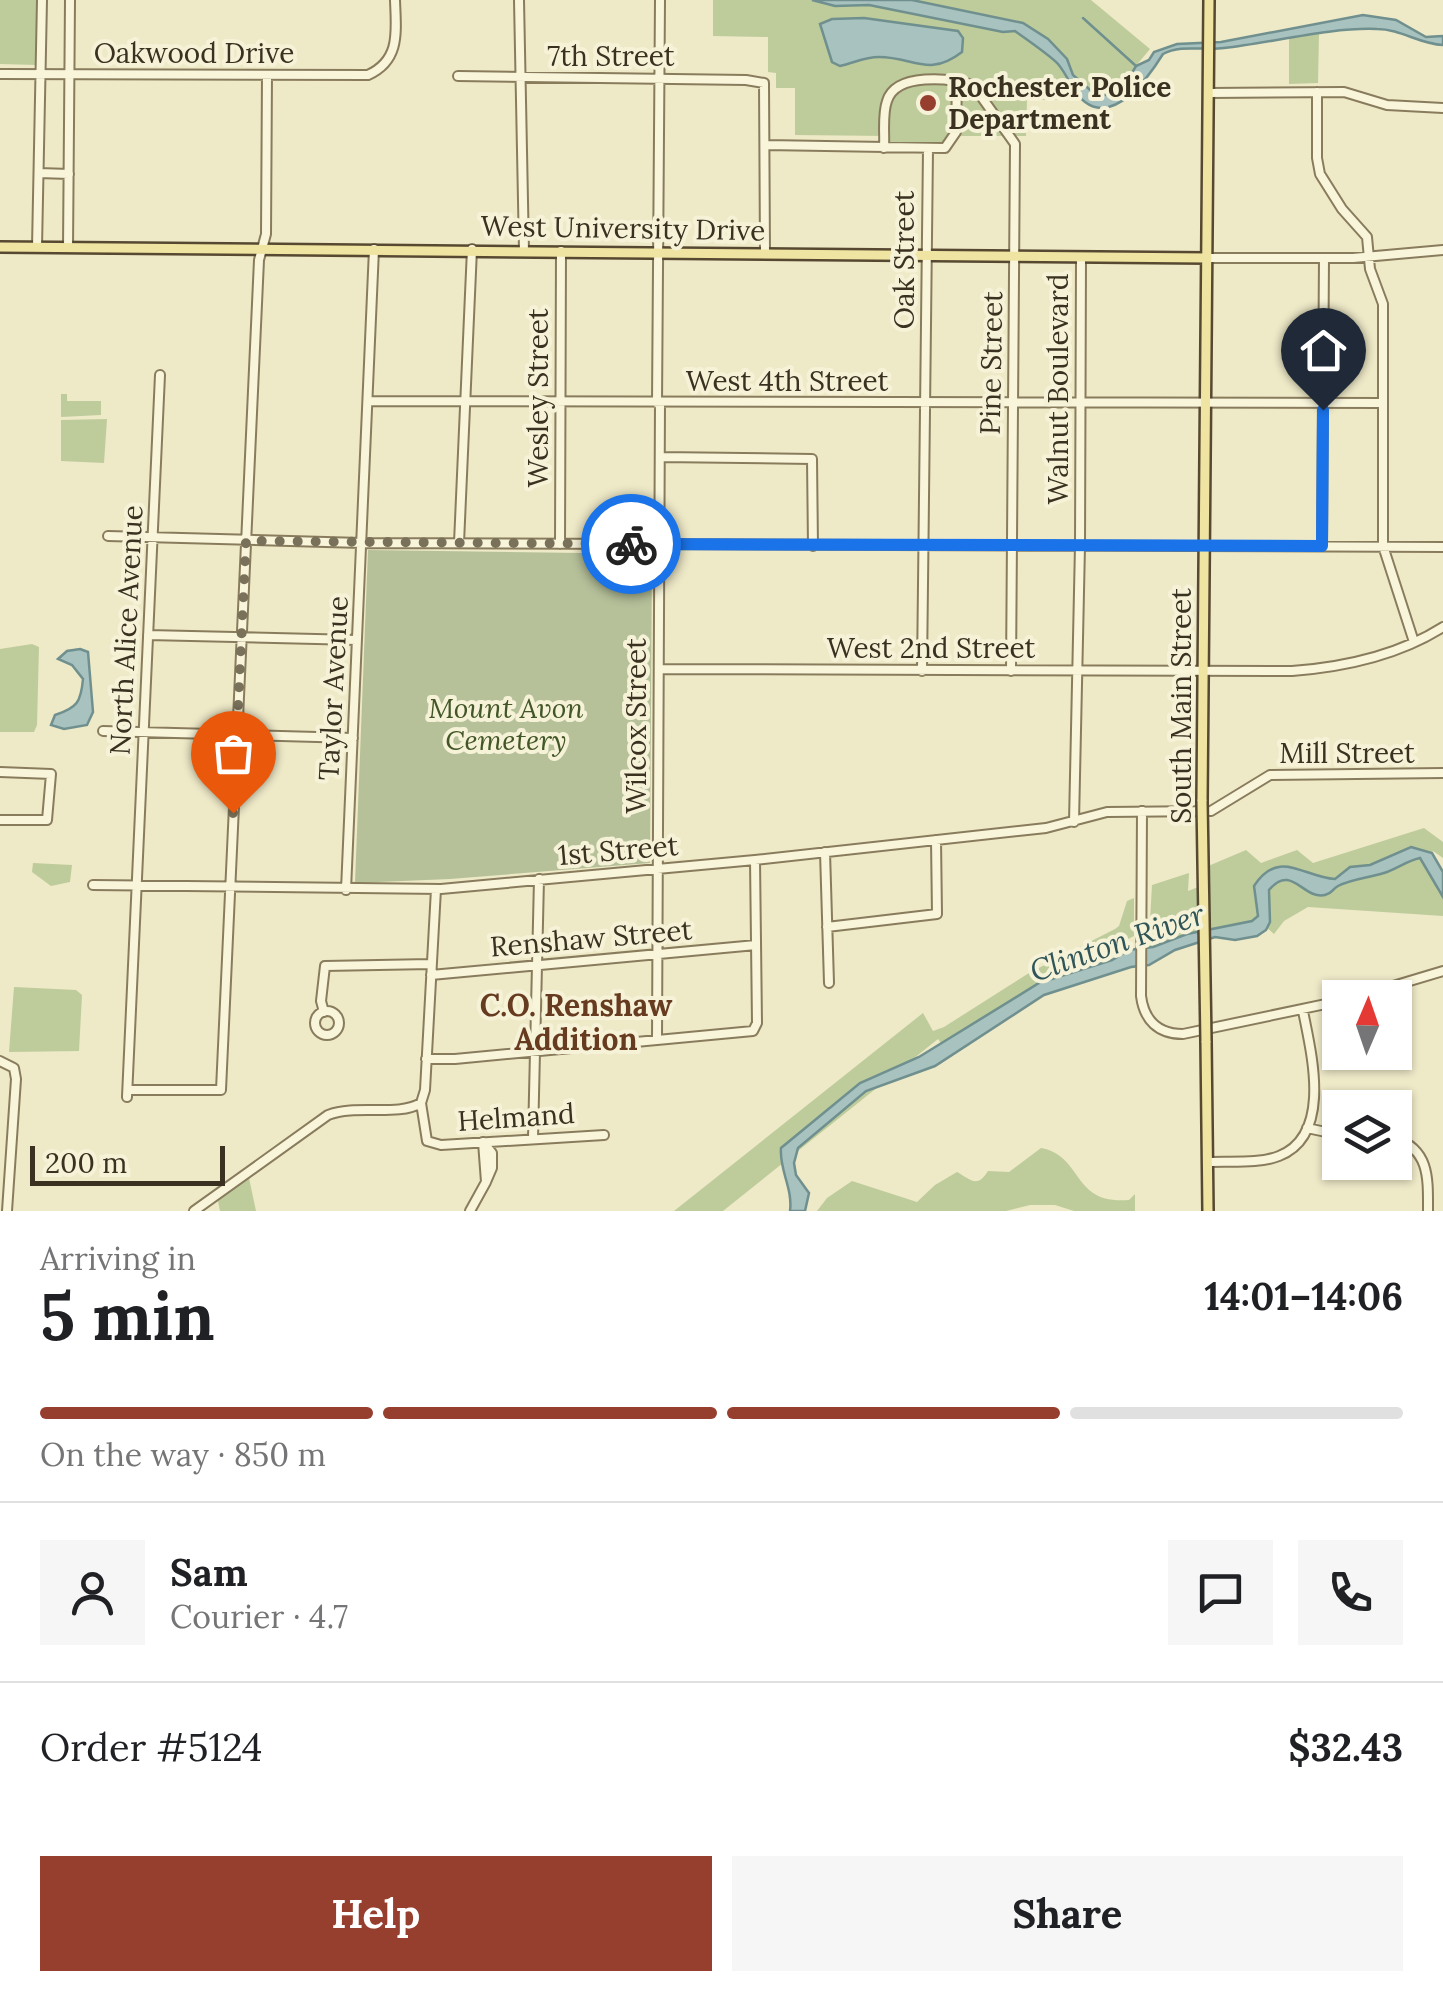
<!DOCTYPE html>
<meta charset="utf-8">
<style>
:root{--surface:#fff;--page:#f6f6f6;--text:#202124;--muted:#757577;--line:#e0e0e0;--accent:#973f2e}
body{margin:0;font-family:Lora,serif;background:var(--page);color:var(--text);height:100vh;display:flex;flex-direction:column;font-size:38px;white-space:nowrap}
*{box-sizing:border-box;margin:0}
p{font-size:32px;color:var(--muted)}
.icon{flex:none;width:55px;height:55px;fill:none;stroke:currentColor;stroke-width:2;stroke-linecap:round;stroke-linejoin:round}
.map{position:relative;height:1211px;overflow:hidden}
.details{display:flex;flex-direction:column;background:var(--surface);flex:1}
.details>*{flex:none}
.needle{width:65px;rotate:2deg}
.fabs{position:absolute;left:1322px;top:980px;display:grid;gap:20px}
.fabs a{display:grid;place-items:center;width:90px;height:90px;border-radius:0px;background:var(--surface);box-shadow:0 2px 8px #0004;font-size:50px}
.scale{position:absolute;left:30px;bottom:25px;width:195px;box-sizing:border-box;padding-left:10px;border:5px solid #3a3120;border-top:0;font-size:28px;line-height:35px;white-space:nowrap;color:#3a3120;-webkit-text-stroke:8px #f5f2d7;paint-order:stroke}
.pin{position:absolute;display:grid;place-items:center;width:85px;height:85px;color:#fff;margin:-102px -42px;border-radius:50% 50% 50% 0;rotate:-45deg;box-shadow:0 0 10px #0007}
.pin .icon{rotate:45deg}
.courier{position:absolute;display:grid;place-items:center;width:100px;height:100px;margin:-50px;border:8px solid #1a73e8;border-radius:50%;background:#fff;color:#222;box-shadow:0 2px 12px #0007}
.head em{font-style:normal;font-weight:700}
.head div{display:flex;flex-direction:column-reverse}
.head{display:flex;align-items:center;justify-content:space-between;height:170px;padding:0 40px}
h1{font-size:65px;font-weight:700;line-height:75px}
.bar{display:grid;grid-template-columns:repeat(4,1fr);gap:15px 10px;align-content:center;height:120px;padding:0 40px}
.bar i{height:12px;border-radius:8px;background:var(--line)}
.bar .current{background:var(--accent)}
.bar p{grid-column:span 4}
.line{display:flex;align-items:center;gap:25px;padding:0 40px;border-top:2px solid var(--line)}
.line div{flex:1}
.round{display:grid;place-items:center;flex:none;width:105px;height:105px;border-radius:0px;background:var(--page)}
.button{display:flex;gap:20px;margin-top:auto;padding:20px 40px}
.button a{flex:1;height:115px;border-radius:0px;background:var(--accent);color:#fff;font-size:40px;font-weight:700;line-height:115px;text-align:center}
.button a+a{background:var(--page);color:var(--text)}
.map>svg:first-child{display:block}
</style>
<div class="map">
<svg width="1443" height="1211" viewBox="0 0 1443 1211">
<rect width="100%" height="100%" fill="#eee9c7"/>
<path fill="#becc9b" d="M0 0H38L37 65 0 64Z
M713 0H1091L1150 49 1135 67 1148 78 1128 99 1027 100 1026 136H953L943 145 891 144 888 136 795 135V88H776V73L768 72V37L713 36Z
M1319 34 1318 83 1289 84V38Z
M61 394H67V401H101V415L61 417Z
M107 419 104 463 61 461V420Z
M32 644 39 647 37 725 34 732H0V649Z
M1424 828 1443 842V858L1433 851 1429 856 1443 883V916L1308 907 1284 921 1274 934 1265 926 1250 924 1148 957 1152 885 1189 873 1188 891 1206 884V867L1246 850 1261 863 1297 850 1313 863Z
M33 863 72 865 70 882 51 886 32 872Z
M1134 898V936L1053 977 943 1046 938 1039 723 1211H674L923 1013 933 1031 944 1027 1029 973 1115 929 1119 926 1127 901Z
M14 987 76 990 82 995 79 1051 9 1052Z
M1041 1148C1084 1156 1071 1205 1129 1200L1135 1194V1211H1074L1055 1205H1030L1006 1211H817L827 1198 852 1181 917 1202 935 1185 957 1172C970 1179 977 1189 988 1171L1009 1172Z
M249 1178 256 1211H220L218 1201Z"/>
<path fill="#b6c19a" d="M368 550 652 554 650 863 450 879 355 883Z"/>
<path fill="#a8c2bf" stroke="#6f908e" stroke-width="2.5" d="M812 0H912L1023 23 1048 39 1067 59 1073 75 1097 96 1120 93 1136 66 1149 60 1154 52 1177 44 1221 42 1363 15 1396 20 1426 37 1443 36V45C1419 44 1401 29 1377 29 1330 27 1271 43 1224 48 1204 51 1181 44 1163 54 1150 75 1115 125 1085 102 1072 92 1069 77 1058 64 1051 56 1026 39 1015 31L1003 32 869 5 835 6Z
M864 18 958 31 963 38 962 52C928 78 914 57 879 57 864 57 854 63 840 66L832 62 820 24 832 19Z
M80 649 88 652 93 712 87 725 64 729 51 725 55 715C77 708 81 702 83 679L72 665 58 659 67 651Z
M1411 847 1432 853 1443 872V897L1420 858C1406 861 1397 869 1384 873 1368 878 1352 879 1338 886 1331 890 1333 893 1325 895 1303 900 1292 863 1269 890L1270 922 1266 930 1257 936 1235 940 1215 937 1175 950 1149 965 1131 967 1044 995 935 1066 866 1091 798 1148 794 1163 796 1175 809 1193 805 1211H790C793 1188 779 1170 781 1148L860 1083 919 1057 1039 983 1112 960 1129 950 1153 947 1187 934 1252 921 1258 916 1254 886C1279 848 1303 877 1335 879L1350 867 1370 865Z"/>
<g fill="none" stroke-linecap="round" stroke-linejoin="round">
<path stroke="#6f908e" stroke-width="2.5" d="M1083 18 1136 66"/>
<g stroke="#897c5d" stroke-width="12">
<path id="minor" d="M519 0 524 251
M0 74 368 75C401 60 396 31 395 0
M458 76 746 80 764 83 765 253
M1317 92V158L1320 174 1342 209 1367 237 1370 269 1383 304V546L1414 642
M1209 93 1344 92 1387 105 1443 108
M766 145 945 148 956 132 957 82
M884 148C885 134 882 115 887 101 896 72 950 78 973 85L1015 144 1011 671
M39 173 69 174
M37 247 42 0
M68 248 70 0
M1207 258H1353L1443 250
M368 401 1383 403
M657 403 660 0
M660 457 812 459 813 546
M108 536 362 543 1443 547
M459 543 472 249
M560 544 561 251
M1322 546 1324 258
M148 635 357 640
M659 669 1292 671C1344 667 1399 655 1443 627
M922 671 928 150
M103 731 353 738
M0 772 51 774 47 820H0
M1142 811 1141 996C1144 1020 1158 1034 1183 1034L1340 1001
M1074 822 1080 546 1081 257
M825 852 829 983
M93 885 441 889 755 860 1046 828 1107 812 1211 811 1270 775 1443 773
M436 889 425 1090 421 1103 427 1141 441 1145 604 1135
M346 890 374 249
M827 927 937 914 936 840
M431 975 756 945
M1353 998 1443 971
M315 1023a12 12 0 1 1 24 0a12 12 0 1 1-24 0Z
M324 1012 321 1001 325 966 431 964
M657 1040 660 403
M426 1059H455L753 1031 757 1023 755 860
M0 1061 14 1068 16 1079 7 1211
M128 1090H221L259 260 266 234 267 75
M127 1097 160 375
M1307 1128 1340 1135
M533 1138 539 879
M1395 1138C1430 1150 1428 1179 1428 1211
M483 1142 492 1153V1168L486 1182Z
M1208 1162C1231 1161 1259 1164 1279 1156 1333 1135 1311 1052 1303 1011
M194 1211 328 1115C357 1104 397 1117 421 1103
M470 1211 486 1182"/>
</g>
<g stroke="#574931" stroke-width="14">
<path id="major" d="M0 247 1207 258
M1202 801 1209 0
M1206 1041 1208 1211"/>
</g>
<use href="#minor" stroke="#f8f5db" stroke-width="8"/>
<use href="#major" stroke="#efe4a1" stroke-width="9"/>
<g stroke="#574931" stroke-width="14" stroke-linecap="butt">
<path id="major-bridge" d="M1202 801 1206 1041"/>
</g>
<use href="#major-bridge" stroke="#efe4a1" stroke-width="9"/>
</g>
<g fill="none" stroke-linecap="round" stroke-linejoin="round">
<path stroke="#79715a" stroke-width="10" stroke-dasharray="0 18" d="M233 813 246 541 631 544"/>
<path stroke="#1a73e8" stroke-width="12" d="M631 544 1322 546 1323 410"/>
</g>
<circle fill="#973f2e" stroke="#f5f2d7" stroke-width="4" cx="928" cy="103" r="10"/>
<g text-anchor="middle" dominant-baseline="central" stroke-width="8" stroke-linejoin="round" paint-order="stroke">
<g font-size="28" fill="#3a3120" stroke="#f5f2d7">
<text x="194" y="53">Oakwood Drive</text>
<text x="611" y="56">7th Street</text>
<text transform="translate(623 228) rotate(1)">West University Drive</text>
<text transform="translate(904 260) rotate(-90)">Oak Street</text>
<text transform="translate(991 363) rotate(-89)">Pine Street</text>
<text x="787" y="381">West 4th Street</text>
<text transform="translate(1058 389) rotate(-90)">Walnut Boulevard</text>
<text transform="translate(538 398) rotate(-90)">Wesley Street</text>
<text transform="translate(126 630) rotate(-87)">North Alice Avenue</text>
<text x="931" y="648">West 2nd Street</text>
<text transform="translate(333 688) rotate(-87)">Taylor Avenue</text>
<text transform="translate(1181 706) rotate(-90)">South Main Street</text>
<text transform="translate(636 726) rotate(-90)">Wilcox Street</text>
<text x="1347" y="753">Mill Street</text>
<text transform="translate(618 850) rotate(-5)">1st Street</text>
<text transform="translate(591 938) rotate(-5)">Renshaw Street</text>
<text transform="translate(516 1117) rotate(-4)">Helmand</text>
</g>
<g font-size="28" font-weight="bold" fill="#3a3120" stroke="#f5f2d7" text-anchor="start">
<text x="948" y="87">Rochester Police<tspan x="948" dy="32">Department</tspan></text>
</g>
<g font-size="28" font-style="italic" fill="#425627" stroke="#f5f2d7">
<text x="506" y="708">Mount Avon<tspan x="506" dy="32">Cemetery</tspan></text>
</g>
<g font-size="30" font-style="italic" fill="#305559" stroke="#f5f2d7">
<text transform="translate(1117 942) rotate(-19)">Clinton River</text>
</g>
<g font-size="30" font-weight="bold" fill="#663b20" stroke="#f5f2d7">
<text x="576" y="1005">C.O. Renshaw<tspan x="576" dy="34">Addition</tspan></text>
</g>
</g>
</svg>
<div class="fabs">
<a><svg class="needle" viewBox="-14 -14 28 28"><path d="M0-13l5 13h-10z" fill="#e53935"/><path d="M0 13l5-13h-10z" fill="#757577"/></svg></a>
<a><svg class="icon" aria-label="layers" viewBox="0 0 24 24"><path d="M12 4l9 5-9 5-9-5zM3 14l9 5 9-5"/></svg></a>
</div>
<div class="scale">200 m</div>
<div class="pin" style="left:233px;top:813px;background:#ea580c"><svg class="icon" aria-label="bag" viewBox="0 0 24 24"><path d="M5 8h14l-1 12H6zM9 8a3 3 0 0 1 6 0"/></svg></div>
<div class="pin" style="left:1323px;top:410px;background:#1f2937"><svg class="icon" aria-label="home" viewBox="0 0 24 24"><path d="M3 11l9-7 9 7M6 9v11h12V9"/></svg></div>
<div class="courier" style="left:631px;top:544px"><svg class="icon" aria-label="bike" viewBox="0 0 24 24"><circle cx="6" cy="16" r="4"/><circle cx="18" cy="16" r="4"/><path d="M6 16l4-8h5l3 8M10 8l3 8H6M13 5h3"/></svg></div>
</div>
<section class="details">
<div class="head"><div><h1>5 min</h1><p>Arriving in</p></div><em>14:01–14:06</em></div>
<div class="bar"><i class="current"></i><i class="current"></i><i class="current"></i><i></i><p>On the way · 850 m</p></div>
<div class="line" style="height:180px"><a class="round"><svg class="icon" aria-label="person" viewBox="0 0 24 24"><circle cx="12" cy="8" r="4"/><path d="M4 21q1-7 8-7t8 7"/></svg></a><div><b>Sam</b><p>Courier · 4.7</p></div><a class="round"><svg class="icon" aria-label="chat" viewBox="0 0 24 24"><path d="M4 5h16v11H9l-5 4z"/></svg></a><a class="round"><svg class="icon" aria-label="phone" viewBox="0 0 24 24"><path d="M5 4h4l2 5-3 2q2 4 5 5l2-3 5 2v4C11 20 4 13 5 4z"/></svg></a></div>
<div class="line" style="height:130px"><div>Order #5124</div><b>$32.43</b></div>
<div class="button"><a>Help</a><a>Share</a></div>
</section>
